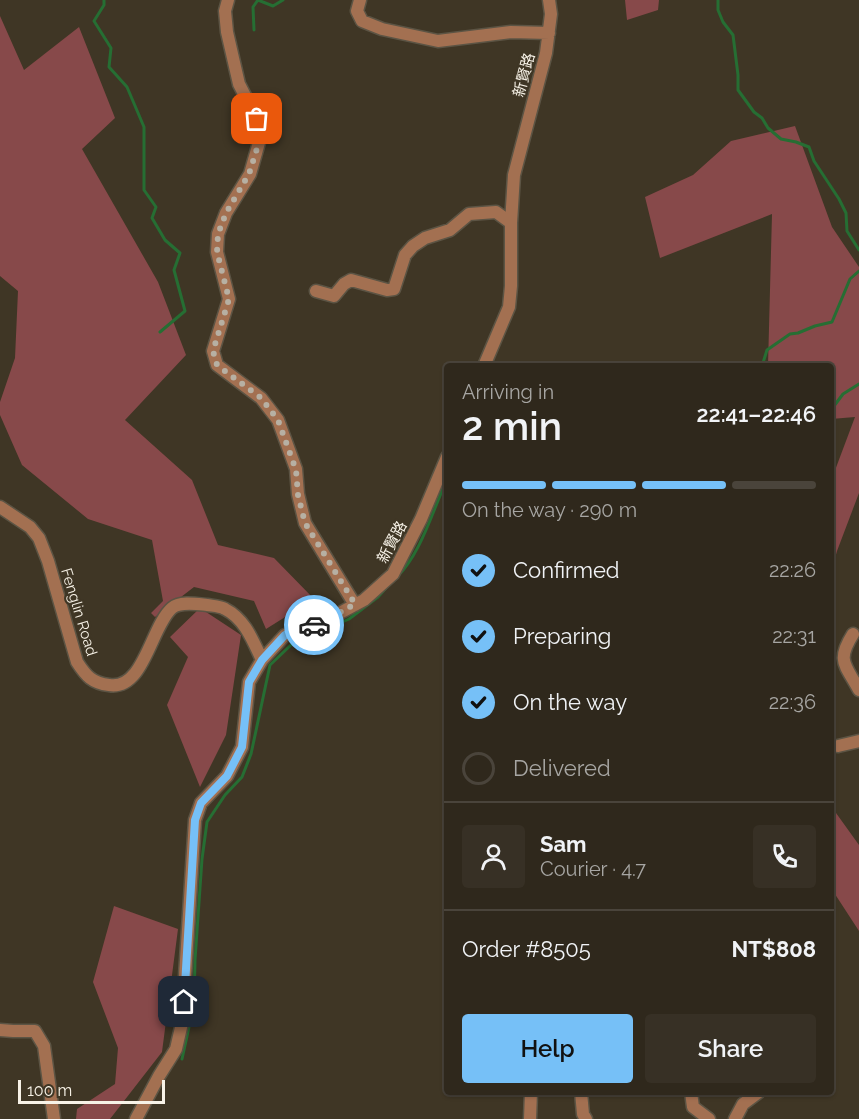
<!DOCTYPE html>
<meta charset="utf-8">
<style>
:root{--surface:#2f281c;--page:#373025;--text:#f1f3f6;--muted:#a7a6a3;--line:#4a443b;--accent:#76c0f7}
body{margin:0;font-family:Raleway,"Noto Sans TC",sans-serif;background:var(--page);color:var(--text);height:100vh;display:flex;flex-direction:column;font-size:22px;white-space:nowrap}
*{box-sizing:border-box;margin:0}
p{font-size:20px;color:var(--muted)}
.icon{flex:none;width:33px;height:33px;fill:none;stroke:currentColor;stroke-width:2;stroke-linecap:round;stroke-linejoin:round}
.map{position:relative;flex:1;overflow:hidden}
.drawer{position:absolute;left:444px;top:363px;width:390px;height:732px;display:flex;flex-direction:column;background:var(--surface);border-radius:6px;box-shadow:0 2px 4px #0004,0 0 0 2px var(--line)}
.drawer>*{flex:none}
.scale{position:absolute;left:18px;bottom:15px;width:147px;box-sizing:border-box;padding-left:6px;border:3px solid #f7f2e7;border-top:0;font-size:16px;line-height:21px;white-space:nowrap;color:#f7f2e7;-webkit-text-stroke:4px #3f3625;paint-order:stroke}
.pin{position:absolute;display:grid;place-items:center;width:51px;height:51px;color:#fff;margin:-26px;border-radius:12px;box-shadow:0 3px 9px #0006}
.courier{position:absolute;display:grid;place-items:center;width:60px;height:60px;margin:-30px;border:4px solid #76c0f7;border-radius:50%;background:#fff;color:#222;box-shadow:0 2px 8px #0007}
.overview em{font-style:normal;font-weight:600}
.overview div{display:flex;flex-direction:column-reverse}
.overview{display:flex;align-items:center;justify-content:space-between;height:102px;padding:0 18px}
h1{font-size:39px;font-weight:600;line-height:45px}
.bar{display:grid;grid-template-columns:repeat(4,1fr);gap:9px 6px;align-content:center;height:72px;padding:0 18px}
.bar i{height:8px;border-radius:4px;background:var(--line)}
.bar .on{background:var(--accent)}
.bar p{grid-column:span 4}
.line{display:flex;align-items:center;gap:15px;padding:0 18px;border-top:2px solid var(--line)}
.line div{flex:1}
.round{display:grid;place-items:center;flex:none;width:63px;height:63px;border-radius:6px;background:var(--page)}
ol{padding:0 18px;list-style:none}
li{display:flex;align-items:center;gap:18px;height:66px}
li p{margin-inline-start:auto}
li .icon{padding:6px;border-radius:50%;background:var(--accent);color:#111;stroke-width:4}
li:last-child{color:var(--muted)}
li i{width:33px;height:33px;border:3px solid var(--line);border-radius:50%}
.action{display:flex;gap:12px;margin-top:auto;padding:12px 18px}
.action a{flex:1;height:69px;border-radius:6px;background:var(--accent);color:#111;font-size:24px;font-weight:600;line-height:69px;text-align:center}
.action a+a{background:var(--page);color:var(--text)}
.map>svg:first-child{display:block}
</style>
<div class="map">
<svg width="859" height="1119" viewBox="0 0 859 1119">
<rect width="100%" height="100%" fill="#3f3625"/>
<path fill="#87494a" d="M625 0H659L658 10 627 20Z
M0 16 24 70 79 27 115 118 82 149 158 282 186 355 125 420 192 480 218 545 274 558 314 599 266 629 254 601 194 587 155 617 151 613 163 601 152 540 88 519 22 465 0 415V402L15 358 18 291 0 276Z
M795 126 832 227 859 267V493L837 551 831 573V481L855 417 831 419V366H768L772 214 660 258 645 197 693 175 731 141Z
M200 608 241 635 226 735 200 787 167 705 188 657 170 637Z
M831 806 859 845V931L831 888Z
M114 906 178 929 162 1052 110 1119H76L77 1109 115 1084 118 1048 93 982Z"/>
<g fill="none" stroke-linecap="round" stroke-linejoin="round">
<path stroke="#266e33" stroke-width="3" d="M104 0V5L94 21 111 48 109 67 127 87 144 127V190L156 207 152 218 165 240 180 253 174 270 185 311 160 332
M718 0V10L723 22 733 35 738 75V90L754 112 762 118 768 128 781 139 796 142 809 147 814 161 839 199 846 213 847 231 859 250
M254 30 253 7 258 0 273 6 283 0
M762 366 767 350 790 334 798 333 815 326 832 322 850 279 859 271
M831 410 843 394 859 384
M397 577C419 555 430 519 442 491L447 483
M182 1059 194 1004 195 960 202 859 207 822 225 795 242 777 251 754 270 665 292 644 349 619 378 597 386 588"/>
<g stroke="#5c5444" stroke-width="15">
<path id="minor" d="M228 0 225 11 227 32 239 84 257 119 260 139 250 174 226 213 218 234 217 252 229 299 213 351 217 365 261 398 278 420 296 469 298 494 305 523 355 605
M360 0 357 11 362 21 382 29 438 41 511 32 549 33
M316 291 334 296 344 284 351 280 387 290 394 289 405 255 413 246 425 238 450 230 469 214 496 212 511 223
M484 366 509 307 511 286V223L514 175 546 53 551 14 549 0
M0 507 30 527 39 538 48 561 77 662C86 676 92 683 109 685 144 691 151 626 172 608 180 601 197 604 207 605 213 606 220 606 225 609 245 619 253 641 262 660
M853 634C836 661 845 664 859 690
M838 746 859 741
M0 1030 13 1031H35L44 1046 54 1119
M581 1092 583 1114 586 1119
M691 1092 693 1107 709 1119
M136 1119 159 1076 176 1049 182 1023 195 820 201 803 227 776 242 747 249 682 262 660 285 635 323 622 364 600 393 574 421 519 447 457
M530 1119 531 1092
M735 1119 743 1104 759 1092"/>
</g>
<use href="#minor" stroke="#a37051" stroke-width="12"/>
</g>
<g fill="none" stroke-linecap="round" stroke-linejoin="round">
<path stroke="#b7b0a3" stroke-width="6" stroke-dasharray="0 10.8" d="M257 119 260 139 249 174 226 213 218 234 217 252 229 299 213 351 217 365 261 398 278 420 296 470 298 495 305 523 355 604 323 622 314 625"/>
<path stroke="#76c0f7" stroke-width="8" d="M184 1002 195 820 201 803 227 776 242 747 249 682 262 660 285 635 314 625"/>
</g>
<g text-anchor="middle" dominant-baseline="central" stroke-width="4.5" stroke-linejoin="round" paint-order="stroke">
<g font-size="15" fill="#f7f2e7" stroke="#3f3625">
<text transform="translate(524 75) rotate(-75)">新賢路</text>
<text transform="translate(392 542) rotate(-62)">新賢路</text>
<text transform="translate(79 612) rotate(73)">Fenglin Road</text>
</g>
</g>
</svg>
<div class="scale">100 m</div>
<div class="pin" style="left:257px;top:119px;background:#ea580c"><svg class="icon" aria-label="bag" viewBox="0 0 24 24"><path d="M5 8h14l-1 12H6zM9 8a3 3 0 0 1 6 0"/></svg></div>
<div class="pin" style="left:184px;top:1002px;background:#1f2937"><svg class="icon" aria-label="home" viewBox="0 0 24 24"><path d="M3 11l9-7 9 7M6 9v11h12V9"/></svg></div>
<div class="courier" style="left:314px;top:625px"><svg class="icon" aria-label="car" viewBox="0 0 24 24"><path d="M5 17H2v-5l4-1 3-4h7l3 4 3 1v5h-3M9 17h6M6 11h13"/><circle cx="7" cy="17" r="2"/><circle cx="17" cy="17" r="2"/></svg></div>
<section class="drawer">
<div class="overview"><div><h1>2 min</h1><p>Arriving in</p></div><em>22:41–22:46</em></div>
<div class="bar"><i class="on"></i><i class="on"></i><i class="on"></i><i></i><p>On the way · 290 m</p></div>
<ol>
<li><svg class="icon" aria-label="check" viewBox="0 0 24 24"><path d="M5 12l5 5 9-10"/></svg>Confirmed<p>22:26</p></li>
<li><svg class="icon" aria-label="check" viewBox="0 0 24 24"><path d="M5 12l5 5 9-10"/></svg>Preparing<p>22:31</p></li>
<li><svg class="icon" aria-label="check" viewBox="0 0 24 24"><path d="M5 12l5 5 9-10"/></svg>On the way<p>22:36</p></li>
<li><i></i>Delivered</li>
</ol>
<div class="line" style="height:108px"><a class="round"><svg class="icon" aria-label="person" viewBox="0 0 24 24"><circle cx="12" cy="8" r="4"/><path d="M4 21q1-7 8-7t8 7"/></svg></a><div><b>Sam</b><p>Courier · 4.7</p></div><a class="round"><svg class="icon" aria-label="phone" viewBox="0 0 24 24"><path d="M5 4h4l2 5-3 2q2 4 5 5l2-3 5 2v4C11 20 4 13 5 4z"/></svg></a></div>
<div class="line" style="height:78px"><div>Order #8505</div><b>NT$808</b></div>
<div class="action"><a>Help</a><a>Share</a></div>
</section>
</div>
